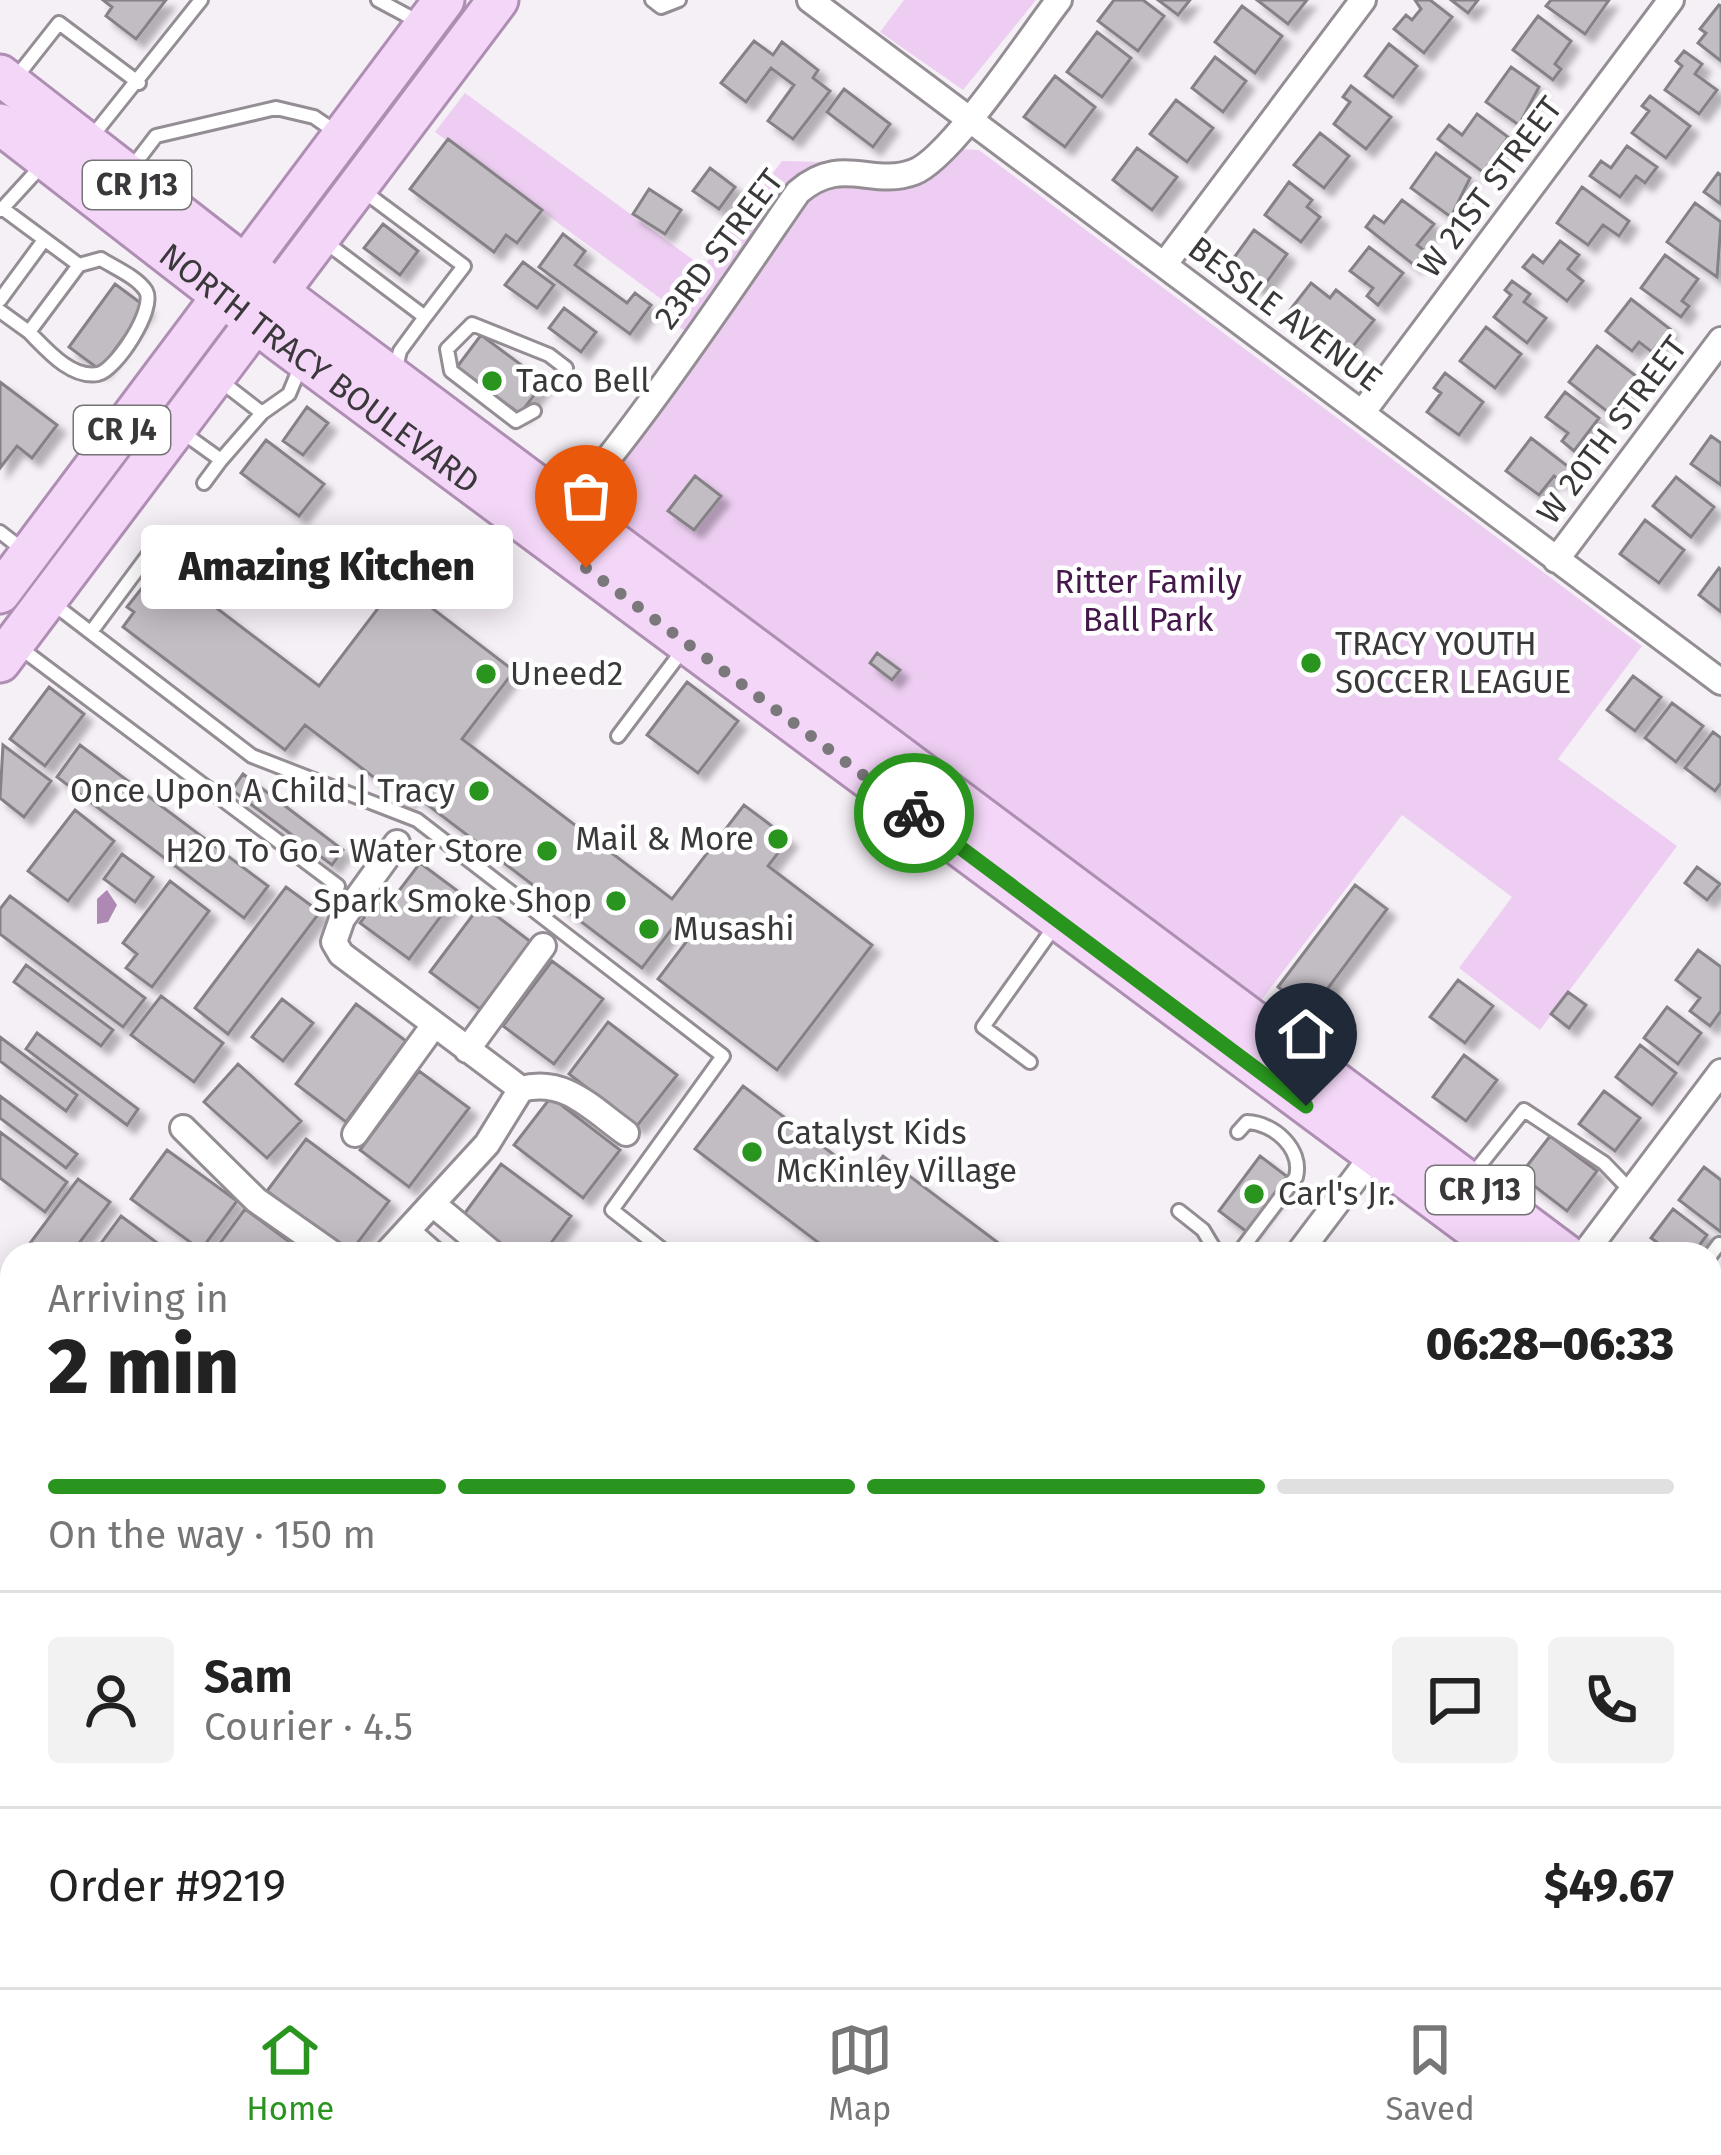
<!DOCTYPE html>
<meta charset="utf-8">
<style>
:root{--surface:#fff;--page:#f2f2f2;--text:#222;--muted:#767676;--line:#e0e0e0;--accent:#29951e}
body{margin:0;font-family:"Fira Sans",sans-serif;background:var(--page);color:var(--text);height:100vh;display:flex;flex-direction:column;font-size:45px;white-space:nowrap}
*{box-sizing:border-box;margin:0}
p{font-size:39px;color:var(--muted)}
.icon{flex:none;width:66px;height:66px;fill:none;stroke:currentColor;stroke-width:2;stroke-linecap:round;stroke-linejoin:round}
.map{position:relative;flex:1;overflow:hidden}
.sheet{position:absolute;left:0px;top:1242px;width:1722px;height:747px;display:flex;flex-direction:column;background:var(--surface);border-radius:36px 36px 0 0;box-shadow:0 6px 30px #0003}
.sheet>*{flex:none}
.pin{position:absolute;display:grid;place-items:center;width:102px;height:102px;color:#fff;margin:-123px -51px;border-radius:50% 50% 50% 0;rotate:-45deg;box-shadow:0 0 12px #0007}
.pin .icon{rotate:45deg}
.courier{position:absolute;display:grid;place-items:center;width:120px;height:120px;margin:-60px;border:9px solid #29951e;border-radius:50%;background:#fff;color:#222;box-shadow:0 3px 15px #0007}
.bubble{position:absolute;height:84px;border-radius:12px;background:var(--surface);box-shadow:0 6px 30px #0003;font-size:39px;font-weight:800;line-height:84px;text-align:center}
.summary em{font-style:normal;font-weight:800}
.summary div{display:flex;flex-direction:column-reverse}
.summary{display:flex;align-items:center;justify-content:space-between;height:204px;padding:0 48px}
h1{font-size:78px;font-weight:800;line-height:90px}
.bar{display:grid;grid-template-columns:repeat(4,1fr);gap:18px 12px;align-content:center;height:144px;padding:0 48px}
.bar i{height:15px;border-radius:9px;background:var(--line)}
.bar .current{background:var(--accent)}
.bar p{grid-column:span 4}
.line{display:flex;align-items:center;gap:30px;padding:0 48px;border-top:3px solid var(--line)}
.line div{flex:1}
.round{display:grid;place-items:center;flex:none;width:126px;height:126px;border-radius:12px;background:var(--page)}
.menu{display:flex;justify-content:space-around;align-items:center;height:168px;border-top:3px solid var(--line);background:var(--surface);font-size:33px;color:var(--muted)}
.menu a{display:grid;justify-items:center;gap:6px}
.menu .current{color:var(--accent)}
.map>svg:first-child{display:block}
</style>
<div class="map">
<svg width="1721" height="1987" viewBox="0 0 1721 1987">
<defs>
<filter id="shadow"><feDropShadow dx="8" dy="8" stdDeviation="3" flood-color="#0004"/></filter>
</defs>
<rect width="100%" height="100%" fill="#f5eff6"/>
<path fill="#edcef2" d="M904 0H1036L963 90 880 32Z
M465 93 703 267 782 161 897 164 957 149 979 150 1642 646 1558 759 1677 846 1540 1030 1459 968 1512 897 1402 815 1256 1007 591 503 597 490 577 475 688 333 666 318 672 307 435 132Z
M886 1977H1311L1301 1987H879Z"/>
<path fill="#ad89b3" d="M107 890 117 905 108 922 97 924V899Z"/>
<path fill="#c2bdc3" stroke="#868187" stroke-width="3" filter="url(#shadow)" d="M103 0H166L136 39 106 16 112 7Z
M1114 0H1143L1164 16 1138 51 1098 21Z
M1158 0H1190L1178 15Z
M1257 0H1307L1288 24Z
M1430 0 1452 17 1424 53 1394 29 1406 15 1412 20 1421 9 1415 0Z
M1451 0H1478L1468 13Z
M1551 0H1609L1585 34 1546 6Z
M1719 5 1721 6V61L1698 43 1706 33 1700 29Z
M1242 6 1282 36 1255 73 1215 42Z
M1538 16 1571 41 1555 64 1561 69 1553 80 1513 50Z
M1097 32 1131 58 1102 97 1067 72Z
M754 41 773 55 782 42 818 70 813 78 830 91 793 139 768 121 794 85 771 68 746 102 721 83Z
M1389 44 1417 66 1393 97 1365 76Z
M1684 51 1702 64 1695 74 1717 90 1699 114 1665 90 1682 66 1676 61Z
M1215 57 1246 81 1223 112 1192 88Z
M1511 67 1539 87 1519 125 1486 102Z
M1055 76 1095 107 1065 147 1024 117Z
M1351 86 1391 117 1366 149 1334 124 1350 102 1343 97Z
M844 89 890 124 873 147 827 112Z
M1650 96 1690 126 1666 158 1632 133 1649 111 1642 106Z
M1176 100 1213 128 1187 162 1150 134Z
M1477 114 1508 137 1483 172 1438 139 1449 125 1462 135Z
M1320 133 1349 156 1324 188 1294 165Z
M448 139 542 210 517 243 506 235 494 252 410 189Z
M1627 146 1657 167 1645 183 1636 176 1620 197 1590 176 1601 161 1611 168Z
M1137 148 1177 177 1152 210 1113 180Z
M1436 153 1470 178 1451 217 1411 188Z
M710 168 735 187 719 209 693 191Z
M1718 173 1721 175V204L1704 192Z
M1289 182 1312 200 1307 207 1320 217 1301 242 1265 215Z
M1582 187 1629 221 1619 236 1603 225 1588 245 1557 223Z
M649 189 681 210 665 234 633 214Z
M1402 200 1434 224 1417 245 1425 251 1414 265 1366 227 1374 216 1384 223Z
M1695 203 1721 222 1717 277 1667 242Z
M383 224 418 251 400 275 364 248Z
M1254 230 1287 254 1261 290 1228 266Z
M563 234 585 251 575 265 627 303 635 293 651 305 630 334 539 267Z
M1560 241 1579 255 1568 269 1583 281 1567 301 1523 267 1533 255 1543 263Z
M1369 247 1403 273 1378 305 1367 296 1373 288 1350 271Z
M1665 255 1698 279 1682 301 1689 306 1681 317 1641 288Z
M523 262 554 285 537 308 505 285Z
M1512 281 1530 294 1524 302 1546 318 1527 343 1494 317 1511 295 1505 290Z
M1311 283 1330 298 1336 290 1374 320 1347 354 1290 310Z
M115 284 146 307 100 370 69 347Z
M1631 299 1670 329 1652 352 1639 342 1632 351 1606 331Z
M564 308 596 332 581 352 549 328Z
M1486 327 1521 354 1495 388 1460 361Z
M481 335 544 382 520 414 457 367Z
M1597 346 1636 376 1608 412 1569 382Z
M1445 373 1483 402 1459 435 1427 412 1441 393 1434 388Z
M0 382 57 425 32 458 17 446 0 468Z
M1565 392 1599 418 1574 451 1562 441 1568 433 1546 417Z
M307 407 328 423 303 455 283 441Z
M1711 436 1721 443V485L1691 464Z
M1531 438 1570 468 1561 481 1554 476 1539 495 1506 471Z
M266 440 324 484 299 516 241 473Z
M695 476 721 496 694 530 668 511Z
M1676 477 1714 507 1691 537 1653 506Z
M1645 520 1684 550 1659 583 1620 554Z
M160 565 319 686 398 582 514 671 462 739 672 899 744 805 789 839 768 866 872 945 777 1070 658 979 693 933 678 921 642 968 412 793 405 801 305 725 285 750 123 627 134 612 127 607Z
M1719 568 1721 570V612L1699 595Z
M877 653 900 670 892 680 870 663Z
M1633 676 1661 697 1635 731 1607 710Z
M687 682 738 721 698 773 647 735Z
M49 687 84 714 45 766 10 739Z
M1672 703 1703 726 1676 762 1645 738Z
M1713 732 1721 738V783L1715 791 1685 768Z
M3 745 51 781 24 817 0 798Z
M80 745 268 886 244 918 57 777Z
M243 774 343 850 332 865 232 790Z
M75 810 114 841 68 901 28 871Z
M122 854 153 877 135 902 104 879Z
M420 863 459 892 409 959 360 923 382 893 392 900Z
M1697 867 1720 884 1707 900 1685 883Z
M170 881 209 911 152 987 126 968 137 954 123 943Z
M1355 885 1387 909 1311 1011 1278 987Z
M286 887 320 912 228 1034 195 1008Z
M10 896 145 998 123 1027 0 934V909Z
M481 904 531 942 480 1009 430 972Z
M1698 950 1721 967V1011L1710 1026 1690 1011 1700 998 1676 980Z
M552 961 603 999 554 1064 503 1026Z
M26 965 113 1030 101 1046 14 982Z
M1458 980 1493 1006 1465 1043 1430 1017Z
M1568 992 1586 1005 1569 1028 1551 1014Z
M161 996 223 1043 194 1082 131 1035Z
M282 999 313 1023 283 1061 252 1037Z
M356 1004 406 1041 346 1122 296 1084Z
M1667 1007 1701 1033 1678 1064 1644 1038Z
M608 1022 677 1075 637 1126 569 1074Z
M37 1033 138 1109 127 1125 26 1049Z
M0 1037 77 1095 66 1111 0 1061Z
M1640 1045 1676 1073 1652 1105 1616 1077Z
M1464 1055 1497 1080 1466 1121 1433 1097Z
M238 1064 301 1121 267 1158 204 1102Z
M419 1071 469 1108 409 1187 360 1150Z
M743 1086 866 1179 883 1156 1013 1254H811L819 1243 695 1149Z
M1604 1091 1640 1118 1615 1151 1579 1124Z
M0 1096 77 1154 66 1168 0 1118Z
M551 1097 620 1150 583 1198 514 1145Z
M0 1132 67 1182 45 1212 0 1178Z
M1550 1136 1597 1171 1567 1211 1520 1175Z
M306 1139 389 1201 350 1253 267 1191Z
M167 1150 237 1201 201 1250 131 1199Z
M1260 1156 1289 1178 1247 1232 1219 1211Z
M501 1164 571 1216 543 1254H513L462 1217Z
M1704 1167 1721 1180V1232L1679 1200Z
M78 1179 110 1202 71 1254H22Z
M245 1209 306 1254H212Z
M1673 1209 1707 1235 1693 1254H1673L1651 1238Z
M121 1216 172 1254H93Z
M12 1267V1330L0 1320V1283Z
M1721 1301V1327L1710 1319Z
M12 1378V1454L0 1445V1394Z
M12 1523V1564L0 1555V1539Z
M1710 1529 1721 1537V1556L1712 1568Z
M1721 1611V1668L1710 1682V1626Z
M1721 1732V1760L1710 1751Z
M12 1752V1792L0 1783V1767Z
M1721 1800V1860L1710 1874V1815Z
M0 1917 12 1926V1961L3 1954 0 1958Z
M48 1977H81L88 1982 84 1987H40Z
M235 1977H290L282 1987H248Z
M437 1977H481L484 1979 478 1987H430Z
M726 1979 727 1987H679V1986Z"/>
<g fill="none" stroke-linecap="round" stroke-linejoin="round">
<g stroke="#948e94" stroke-width="18">
<path id="lane" d="M378 0 419 22
M652 0 661 7 679 0
M14 80 59 23 139 83
M90 139 201 0
M130 170 156 136 276 108 314 117 336 132
M362 190 464 266 425 317
M1 210 44 163
M324 241 425 317 400 351 395 371
M0 300 44 240
M0 311 29 332 79 265 2 208
M29 332C46 349 71 379 98 374 116 370 156 309 146 291 137 277 115 268 101 259L79 265
M218 379 262 413 221 460
M534 411 516 421 451 371 447 349 472 324 549 355 566 368
M262 413 289 394 301 365
M182 432 221 460 204 483
M0 532 22 549
M51 602 252 756 417 820 723 1056 612 1210 668 1254
M91 632 163 535
M19 647 338 886
M618 736 682 651
M1030 1062 983 1027 1057 923
M1472 1175 1524 1110 1604 1163 1631 1191
M1179 1211 1203 1230 1215 1250
M1238 1254 1296 1177C1303 1149 1274 1123 1247 1122L1238 1132
M1710 1256 1719 1244
M1710 1467 1721 1476
M1478 1977 1501 1987
M1460 1987 1469 1977"/>
</g>
<g stroke="#948e94" stroke-width="30">
<path id="street" d="M810 0 1721 682
M1164 265 1363 0
M1362 413 1671 0
M555 512C589 503 765 239 798 192 842 154 871 188 914 172 951 158 1031 36 1059 0
M1556 560 1721 340
M397 843 342 919 334 942 341 954 521 1089
M467 1050 543 946
M521 1089C565 1077 592 1109 626 1133
M183 1128 256 1200 333 1254
M355 1134 434 1025
M434 1205 493 1254
M408 1232 433 1254
M386 1254 487 1144 521 1089
M1298 1254 1379 1147
M1584 1254 1721 1072
M0 1462 12 1470
M0 1678 12 1684
M0 1855 12 1864
M162 1977 176 1987
M558 1977 576 1987"/>
</g>
<g stroke="#ae8eb3" stroke-width="45">
<g id="primary">
<path d="M0 75 297 306 1565 1254"/>
<path id="s1" d="M0 124 281 342 1508 1254"/>
<path d="M0 593 444 0"/>
<path d="M0 662 498 0"/>
<path d="M1710 1362 1721 1370"/>
<path d="M1710 1404 1721 1412"/>
</g>
</g>
<path stroke="#a09ba0" stroke-width="4.5" stroke-dasharray="6 9" stroke-linecap="butt" d="M1710 1905 1721 1896
M1650 1987 1652 1977"/>
<use href="#lane" stroke="#fff" stroke-width="12"/>
<use href="#street" stroke="#fff" stroke-width="24"/>
<use href="#primary" stroke="#f4d7f8" stroke-width="39"/>
</g>
<g fill="none" stroke-linecap="round" stroke-linejoin="round">
<path stroke="#7b787c" stroke-width="12" stroke-dasharray="0 21.6" d="M586 568 914 813"/>
<path stroke="#29951e" stroke-width="15" d="M914 813 1306 1106"/>
</g>
<g fill="#29951e" stroke="#fefffe" stroke-width="4.5">
<circle cx="492" cy="381" r="12"/>
<circle cx="1311" cy="663" r="12"/>
<circle cx="486" cy="674" r="12"/>
<circle cx="479" cy="791" r="12"/>
<circle cx="778" cy="839" r="12"/>
<circle cx="547" cy="851" r="12"/>
<circle cx="616" cy="901" r="12"/>
<circle cx="649" cy="929" r="12"/>
<circle cx="752" cy="1152" r="12"/>
<circle cx="1254" cy="1194" r="12"/>
</g>
<g text-anchor="middle" dominant-baseline="central" stroke-width="9" stroke-linejoin="round" paint-order="stroke">
<g fill="#fefffe" stroke="#757475" stroke-width="3">
<rect x="83" y="161" width="108" height="48" rx="9"/>
<rect x="74" y="406" width="96" height="48" rx="9"/>
<rect x="1426" y="1166" width="108" height="48" rx="9"/>
</g>
<g font-size="30" font-weight="bold" fill="#3a383a">
<text x="137" y="185">CR J13</text>
<text x="122" y="430">CR J4</text>
<text x="1480" y="1190">CR J13</text>
</g>
<g font-size="33" fill="#3a383a" stroke="#fefffe">
<text transform="translate(1490 187) rotate(-53)">W 21ST STREET</text>
<text transform="translate(719 249) rotate(-53)">23RD STREET</text>
<text transform="translate(1285 314) rotate(37)">BESSLE AVENUE</text>
<text stroke="none"><textPath href="#s1" startOffset="402">NORTH TRACY BOULEVARD</textPath></text>
<text transform="translate(1612 430) rotate(-53)">W 20TH STREET</text>
</g>
<g font-size="33" fill="#3a383a" stroke="#fefffe" text-anchor="start">
<text x="516" y="381">Taco Bell</text>
<text x="1335" y="644">TRACY YOUTH<tspan x="1335" dy="38">SOCCER LEAGUE</tspan></text>
<text x="510" y="674">Uneed2</text>
<text x="455" y="791" text-anchor="end">Once Upon A Child | Tracy</text>
<text x="754" y="839" text-anchor="end">Mail &amp; More</text>
<text x="523" y="851" text-anchor="end">H2O To Go - Water Store</text>
<text x="592" y="901" text-anchor="end">Spark Smoke Shop</text>
<text x="673" y="929">Musashi</text>
<text x="776" y="1133">Catalyst Kids<tspan x="776" dy="38">McKinley Village</tspan></text>
<text x="1278" y="1194">Carl's Jr.</text>
</g>
<g font-size="33" fill="#45184c" stroke="#fefffe">
<text x="1148" y="582">Ritter Family<tspan x="1148" dy="38">Ball Park</tspan></text>
</g>
</g>
</svg>
<div class="pin" style="left:586px;top:568px;background:#ea580c"><svg class="icon" aria-label="bag" viewBox="0 0 24 24"><path d="M5 8h14l-1 12H6zM9 8a3 3 0 0 1 6 0"/></svg></div>
<div class="pin" style="left:1306px;top:1106px;background:#1f2937"><svg class="icon" aria-label="home" viewBox="0 0 24 24"><path d="M3 11l9-7 9 7M6 9v11h12V9"/></svg></div>
<div class="courier" style="left:914px;top:813px"><svg class="icon" aria-label="bike" viewBox="0 0 24 24"><circle cx="6" cy="16" r="4"/><circle cx="18" cy="16" r="4"/><path d="M6 16l4-8h5l3 8M10 8l3 8H6M13 5h3"/></svg></div>
<div class="bubble" style="left:141px;top:525px;width:372px">Amazing Kitchen</div>
<section class="sheet">
<div class="summary"><div><h1>2 min</h1><p>Arriving in</p></div><em>06:28–06:33</em></div>
<div class="bar"><i class="current"></i><i class="current"></i><i class="current"></i><i></i><p>On the way · 150 m</p></div>
<div class="line" style="height:216px"><a class="round"><svg class="icon" aria-label="person" viewBox="0 0 24 24"><circle cx="12" cy="8" r="4"/><path d="M4 21q1-7 8-7t8 7"/></svg></a><div><b>Sam</b><p>Courier · 4.5</p></div><a class="round"><svg class="icon" aria-label="chat" viewBox="0 0 24 24"><path d="M4 5h16v11H9l-5 4z"/></svg></a><a class="round"><svg class="icon" aria-label="phone" viewBox="0 0 24 24"><path d="M5 4h4l2 5-3 2q2 4 5 5l2-3 5 2v4C11 20 4 13 5 4z"/></svg></a></div>
<div class="line" style="height:156px"><div>Order #9219</div><b>$49.67</b></div>
</section>
</div>
<nav class="menu">
<a class="current"><svg class="icon" aria-label="home" viewBox="0 0 24 24"><path d="M3 11l9-7 9 7M6 9v11h12V9"/></svg>Home</a>
<a><svg class="icon" aria-label="map" viewBox="0 0 24 24"><path d="M3 6l6-2 6 2 6-2v14l-6 2-6-2-6 2zM9 4v14M15 6v14"/></svg>Map</a>
<a><svg class="icon" aria-label="saved" viewBox="0 0 24 24"><path d="M7 4h10v16l-5-4-5 4z"/></svg>Saved</a>
</nav>
